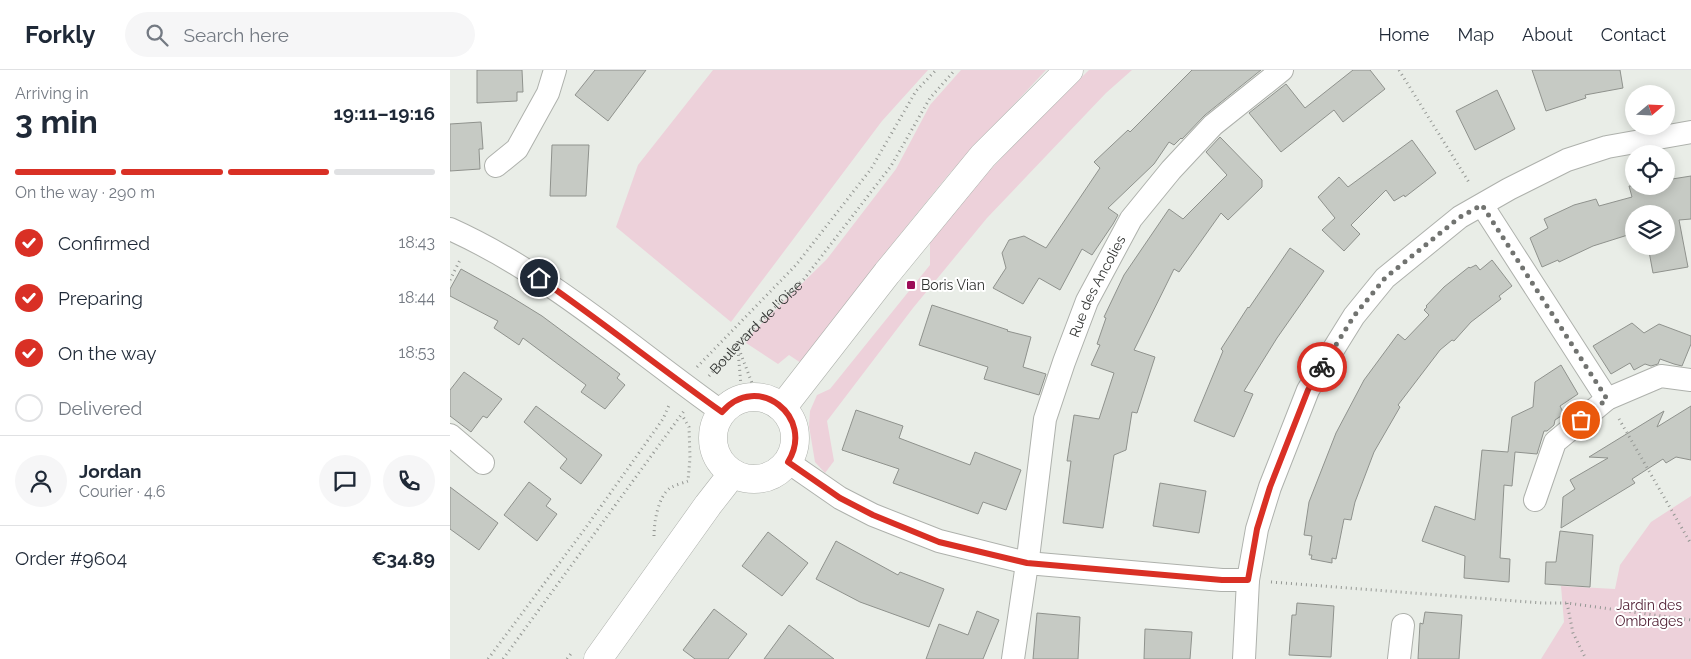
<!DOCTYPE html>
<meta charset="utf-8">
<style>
:root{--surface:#fff;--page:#f6f6f7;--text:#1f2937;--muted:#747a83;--line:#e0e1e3;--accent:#d93025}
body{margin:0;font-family:Raleway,sans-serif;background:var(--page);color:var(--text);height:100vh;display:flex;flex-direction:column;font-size:19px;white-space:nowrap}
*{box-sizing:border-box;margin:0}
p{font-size:16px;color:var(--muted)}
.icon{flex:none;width:28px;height:28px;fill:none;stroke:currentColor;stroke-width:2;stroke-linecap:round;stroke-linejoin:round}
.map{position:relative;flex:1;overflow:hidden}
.details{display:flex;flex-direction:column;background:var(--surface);width:450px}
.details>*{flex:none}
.needle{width:32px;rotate:71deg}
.controls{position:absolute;left:1175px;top:15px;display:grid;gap:10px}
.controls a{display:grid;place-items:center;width:50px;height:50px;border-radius:50%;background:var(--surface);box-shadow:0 2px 12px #0003;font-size:25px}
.pin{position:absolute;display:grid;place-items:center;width:42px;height:42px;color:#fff;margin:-21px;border:2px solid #fff;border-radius:50%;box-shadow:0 1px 5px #0007}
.courier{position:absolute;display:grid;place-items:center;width:50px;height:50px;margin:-25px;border:4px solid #d93025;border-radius:50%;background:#fff;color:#222;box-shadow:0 1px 6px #0007}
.headline em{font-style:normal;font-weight:700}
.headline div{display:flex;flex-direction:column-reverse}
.headline{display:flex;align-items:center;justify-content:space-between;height:85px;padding:0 15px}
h1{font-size:32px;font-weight:700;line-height:38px}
.bar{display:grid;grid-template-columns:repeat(4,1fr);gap:8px 5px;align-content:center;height:60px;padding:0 15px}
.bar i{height:6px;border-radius:4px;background:var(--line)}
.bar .current{background:var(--accent)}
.bar p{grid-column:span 4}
.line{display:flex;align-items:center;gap:12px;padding:0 15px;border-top:1px solid var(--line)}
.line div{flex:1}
.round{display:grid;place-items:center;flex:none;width:52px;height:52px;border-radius:26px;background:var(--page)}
ol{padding:0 15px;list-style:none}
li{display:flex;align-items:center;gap:15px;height:55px}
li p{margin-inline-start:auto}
li .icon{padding:5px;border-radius:50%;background:var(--accent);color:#fff;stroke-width:4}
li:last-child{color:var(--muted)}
li i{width:28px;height:28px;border:2px solid var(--line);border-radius:50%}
header{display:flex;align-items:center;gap:30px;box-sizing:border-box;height:70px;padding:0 25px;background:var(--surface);border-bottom:1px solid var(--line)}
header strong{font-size:24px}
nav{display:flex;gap:28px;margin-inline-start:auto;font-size:18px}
.search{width:350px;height:45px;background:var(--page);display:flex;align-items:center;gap:12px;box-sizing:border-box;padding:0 18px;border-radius:28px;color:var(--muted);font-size:19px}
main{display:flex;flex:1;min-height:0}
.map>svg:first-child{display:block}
</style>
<header>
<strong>Forkly</strong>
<div class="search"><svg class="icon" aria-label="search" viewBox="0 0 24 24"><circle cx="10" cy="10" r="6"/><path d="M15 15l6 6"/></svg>Search here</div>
<nav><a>Home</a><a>Map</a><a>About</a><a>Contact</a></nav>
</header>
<main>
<section class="details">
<div class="headline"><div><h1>3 min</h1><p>Arriving in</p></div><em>19:11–19:16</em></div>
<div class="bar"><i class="current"></i><i class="current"></i><i class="current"></i><i></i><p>On the way · 290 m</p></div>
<ol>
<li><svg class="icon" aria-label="check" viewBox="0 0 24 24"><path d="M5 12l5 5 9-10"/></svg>Confirmed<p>18:43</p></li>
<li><svg class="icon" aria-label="check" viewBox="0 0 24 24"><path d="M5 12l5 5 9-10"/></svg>Preparing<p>18:44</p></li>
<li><svg class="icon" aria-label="check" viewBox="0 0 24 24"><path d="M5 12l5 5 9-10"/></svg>On the way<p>18:53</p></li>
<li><i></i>Delivered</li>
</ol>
<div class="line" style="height:90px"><a class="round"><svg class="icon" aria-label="person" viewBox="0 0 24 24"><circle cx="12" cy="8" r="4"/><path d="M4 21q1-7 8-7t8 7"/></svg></a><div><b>Jordan</b><p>Courier · 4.6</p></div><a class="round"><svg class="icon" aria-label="chat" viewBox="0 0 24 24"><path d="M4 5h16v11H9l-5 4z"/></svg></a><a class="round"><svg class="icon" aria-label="phone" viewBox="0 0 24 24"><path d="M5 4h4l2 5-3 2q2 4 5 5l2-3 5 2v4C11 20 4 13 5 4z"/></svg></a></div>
<div class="line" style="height:65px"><div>Order #9604</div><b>€34.89</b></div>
</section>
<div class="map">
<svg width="1241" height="589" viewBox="0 0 1241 589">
<rect width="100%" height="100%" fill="#e9ede7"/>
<path fill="#edd1da" d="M263 0H478L432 51 281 252 166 157 188 95Z
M511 0H596L499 104 426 194 351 293 339 285 328 294 296 273 304 261 377 189 446 99 480 35Z
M639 0H682L656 23 537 148 463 238 377 351 384 391 375 403 365 392 359 356 360 341 367 325 380 319 480 195V170L526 115 575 63Z
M1241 426V589H1091L1114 552 1111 516 1165 519 1170 495 1201 452Z"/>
<path fill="#c6cac4" stroke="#8f928d" d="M27 0H72L73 22H67V31L27 33Z
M145 0H196L158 51 125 25Z
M742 0H811L755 45 732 69 731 68 724 75 719 72 704 94 658 138 668 145 663 154 642 185 632 179 610 220 589 208 573 234 543 218 556 198 552 183 559 170 574 166 596 178 650 98 644 92 678 60 680 62Z
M903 0H920L935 19 893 52 884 40 831 82 799 43 836 14 855 38Z
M1082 0H1170L1173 18 1135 25 1136 28 1096 41Z
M1047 20 1065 59 1025 80 1006 41Z
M31 52 33 79H29L30 99 0 101V54Z
M770 67 812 110V117L778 150 771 143 729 202 724 199 684 280 705 287 687 343 682 342 676 380 664 385 653 458 613 453 621 391H617L624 345 649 349 664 303 641 295 650 275 647 274 656 248 654 247 674 205 719 139 733 149 777 105 756 82Z
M962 70 986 103 955 127 954 125 944 131 936 120 901 155 910 164 894 181 872 160 885 148 868 127 889 107 898 117Z
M102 75H139L136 126H100Z
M1241 106V149L1229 150 1238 197 1203 203 1198 176H1216V144H1184V163L1143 176 1109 192 1108 190 1092 197 1080 168 1098 158 1094 149 1124 135 1146 129 1149 136 1182 127 1179 116H1216V110Z
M840 178 874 201 827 268 794 321 803 324 784 367 744 351 773 281 771 279 798 237 799 238Z
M1042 190 1062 216 1049 226 1051 229 1021 252 1004 271 1002 270 990 280 948 335 950 337 924 382 905 432 901 450 894 449 886 489 882 488V493L861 489 862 485H859L862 466 854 465 859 432 886 363 914 310 948 264 955 270 979 245 974 240 977 237 976 236 994 217 1019 197 1020 198 1026 195 1030 200Z
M11 199 58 225 92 246 170 304 167 308 175 315 155 339 131 322 136 315 73 268 69 275 44 258 48 251 0 226V219Z
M482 235 558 260 557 261 581 267 573 297 596 304 589 325 534 309 538 297 469 275Z
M1182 253 1194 263 1209 254 1241 266V274L1232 296 1224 294 1210 289 1208 294 1201 296 1195 294 1184 300 1180 293 1161 304 1143 276Z
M1111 295 1128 324 1110 336 1114 344 1105 350 1104 355 1097 361H1094L1087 384 1065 382 1062 416 1054 415 1050 488 1060 489 1059 512 1014 508 1015 486 972 471 985 436 1025 450 1032 380 1058 382 1062 347 1083 337 1085 312Z
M14 302 52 329 37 348 33 346 21 362 0 346V320Z
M86 336 152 385 131 414 110 398 117 389 74 352Z
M1241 336V390L1226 387 1216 393 1213 389 1182 409 1185 413 1111 458 1113 427 1125 419 1120 410 1158 388 1139 387 1214 341 1207 357Z
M406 340 453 356 449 368 520 395 525 382 571 400 556 440 533 432 528 444 443 413 449 399 392 380Z
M79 412 101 429 96 436 107 444 87 471 54 445Z
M710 413 756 421 749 463 703 456Z
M0 417 48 453 29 480 0 459Z
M1110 461 1143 465 1140 517 1095 514 1096 492H1106Z
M318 462 358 493 332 526 292 496Z
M386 471 448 505 450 502 494 519 479 557 410 532 366 509Z
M847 533 884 536 881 587 839 585 842 545H846Z
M264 539 297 564 278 589H245L233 580Z
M527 541 549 550 533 589H476L489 554 518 565Z
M975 542 1012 545 1009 589H968L970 553 973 554Z
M587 543 630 547 628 589H583Z
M339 555 384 589H314Z
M695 559 742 562 740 589H694Z"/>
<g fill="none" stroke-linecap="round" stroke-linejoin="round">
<g stroke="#aeb1ac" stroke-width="24">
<g id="street">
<path d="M46 96 67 79 98 23 105 0"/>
<path d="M1032 135 1157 329"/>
<path d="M0 159C100 204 183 279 272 342"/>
<path d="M0 365 33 393"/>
<path d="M338 392 390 428 423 445 489 471 577 493 772 510H798"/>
<path d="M1085 430 1105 372 1157 329 1211 306 1241 310"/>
<path id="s2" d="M563 589 579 480 595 349 614 292 637 231 681 149 721 100 763 55 832 0"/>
<path d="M794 589 798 510 807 459 820 417 858 320 904 246 935 208 1010 147 1059 119 1117 90 1157 77 1241 62"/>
<path d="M949 589 953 555"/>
</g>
</g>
<g stroke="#aeb1ac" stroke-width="29">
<path id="secondary" d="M263 368a41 41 0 1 1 82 0a41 41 0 1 1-82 0Z
M332 338 437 203 533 86 619 0
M148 589 258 435 283 403"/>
</g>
<g stroke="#949793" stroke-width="3" stroke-dasharray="1 4" stroke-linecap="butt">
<path d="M949 0 1020 114"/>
<path d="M0 210 10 190"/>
<path d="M287 274 307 326"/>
<path d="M288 280 292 328"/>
<path d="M247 297 346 195 421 99 466 21 486 0"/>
<path id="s1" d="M259 306 287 274 354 209 441 96 480 28 505 0"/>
<path d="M1169 349 1241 474"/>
<path d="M204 466C204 452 208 427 220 418 225 415 233 413 238 411L240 388 239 357 232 345"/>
<path d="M821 512 1092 533H1117L1241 550"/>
<path d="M1117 533 1123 563 1136 589"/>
<path d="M38 589 137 456 213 349 220 333"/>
<path d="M53 589 234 341"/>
<path d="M117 589 123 581"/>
</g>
<use href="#street" stroke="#fff" stroke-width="22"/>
<use href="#secondary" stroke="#fff" stroke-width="28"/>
</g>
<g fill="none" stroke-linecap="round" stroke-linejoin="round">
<path stroke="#717370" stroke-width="5" stroke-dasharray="0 9" d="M872 297 904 246 935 208 1010 147 1032 135 1157 329 1131 350"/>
<path stroke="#d93025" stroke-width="6" d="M89 208C151 251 210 298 272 342 307 301 366 347 338 392L390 428 423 445 489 472 577 493 772 510H798L807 459 820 417 858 320 872 297"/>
</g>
<rect fill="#9d0c58" stroke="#fff" stroke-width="2" x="456" y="210" width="10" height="10" rx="2.5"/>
<g text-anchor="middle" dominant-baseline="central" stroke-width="4" stroke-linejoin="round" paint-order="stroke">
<g font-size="14" fill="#303230" stroke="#fff" text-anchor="start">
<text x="471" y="215">Boris Vian</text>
</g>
<g font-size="14" fill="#303230" stroke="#fff">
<text stroke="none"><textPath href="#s2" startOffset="385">Rue des Ancolies</textPath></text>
<text stroke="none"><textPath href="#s1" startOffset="68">Boulevard de l'Oise</textPath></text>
</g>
<g font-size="14" fill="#4c1a2f" stroke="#fff">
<text x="1199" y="535">Jardin des<tspan x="1199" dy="16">Ombrages</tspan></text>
</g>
</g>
</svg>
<div class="controls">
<a><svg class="needle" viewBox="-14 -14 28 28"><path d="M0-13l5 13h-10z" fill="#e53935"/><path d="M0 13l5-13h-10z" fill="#747a83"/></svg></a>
<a><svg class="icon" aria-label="locate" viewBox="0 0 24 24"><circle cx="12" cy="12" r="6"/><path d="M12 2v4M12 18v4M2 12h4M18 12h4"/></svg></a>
<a><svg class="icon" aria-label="layers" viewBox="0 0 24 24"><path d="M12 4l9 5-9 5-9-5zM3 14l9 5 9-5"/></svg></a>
</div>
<div class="pin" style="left:1131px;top:350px;background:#ea580c"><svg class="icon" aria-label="bag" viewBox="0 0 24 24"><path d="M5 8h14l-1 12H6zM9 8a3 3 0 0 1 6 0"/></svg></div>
<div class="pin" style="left:89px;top:208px;background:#1f2937"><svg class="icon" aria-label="home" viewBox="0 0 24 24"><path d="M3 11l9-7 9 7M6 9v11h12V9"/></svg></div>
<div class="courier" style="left:872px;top:297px"><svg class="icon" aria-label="bike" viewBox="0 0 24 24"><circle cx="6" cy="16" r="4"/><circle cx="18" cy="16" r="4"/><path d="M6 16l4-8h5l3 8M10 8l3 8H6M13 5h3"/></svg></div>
</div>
</main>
